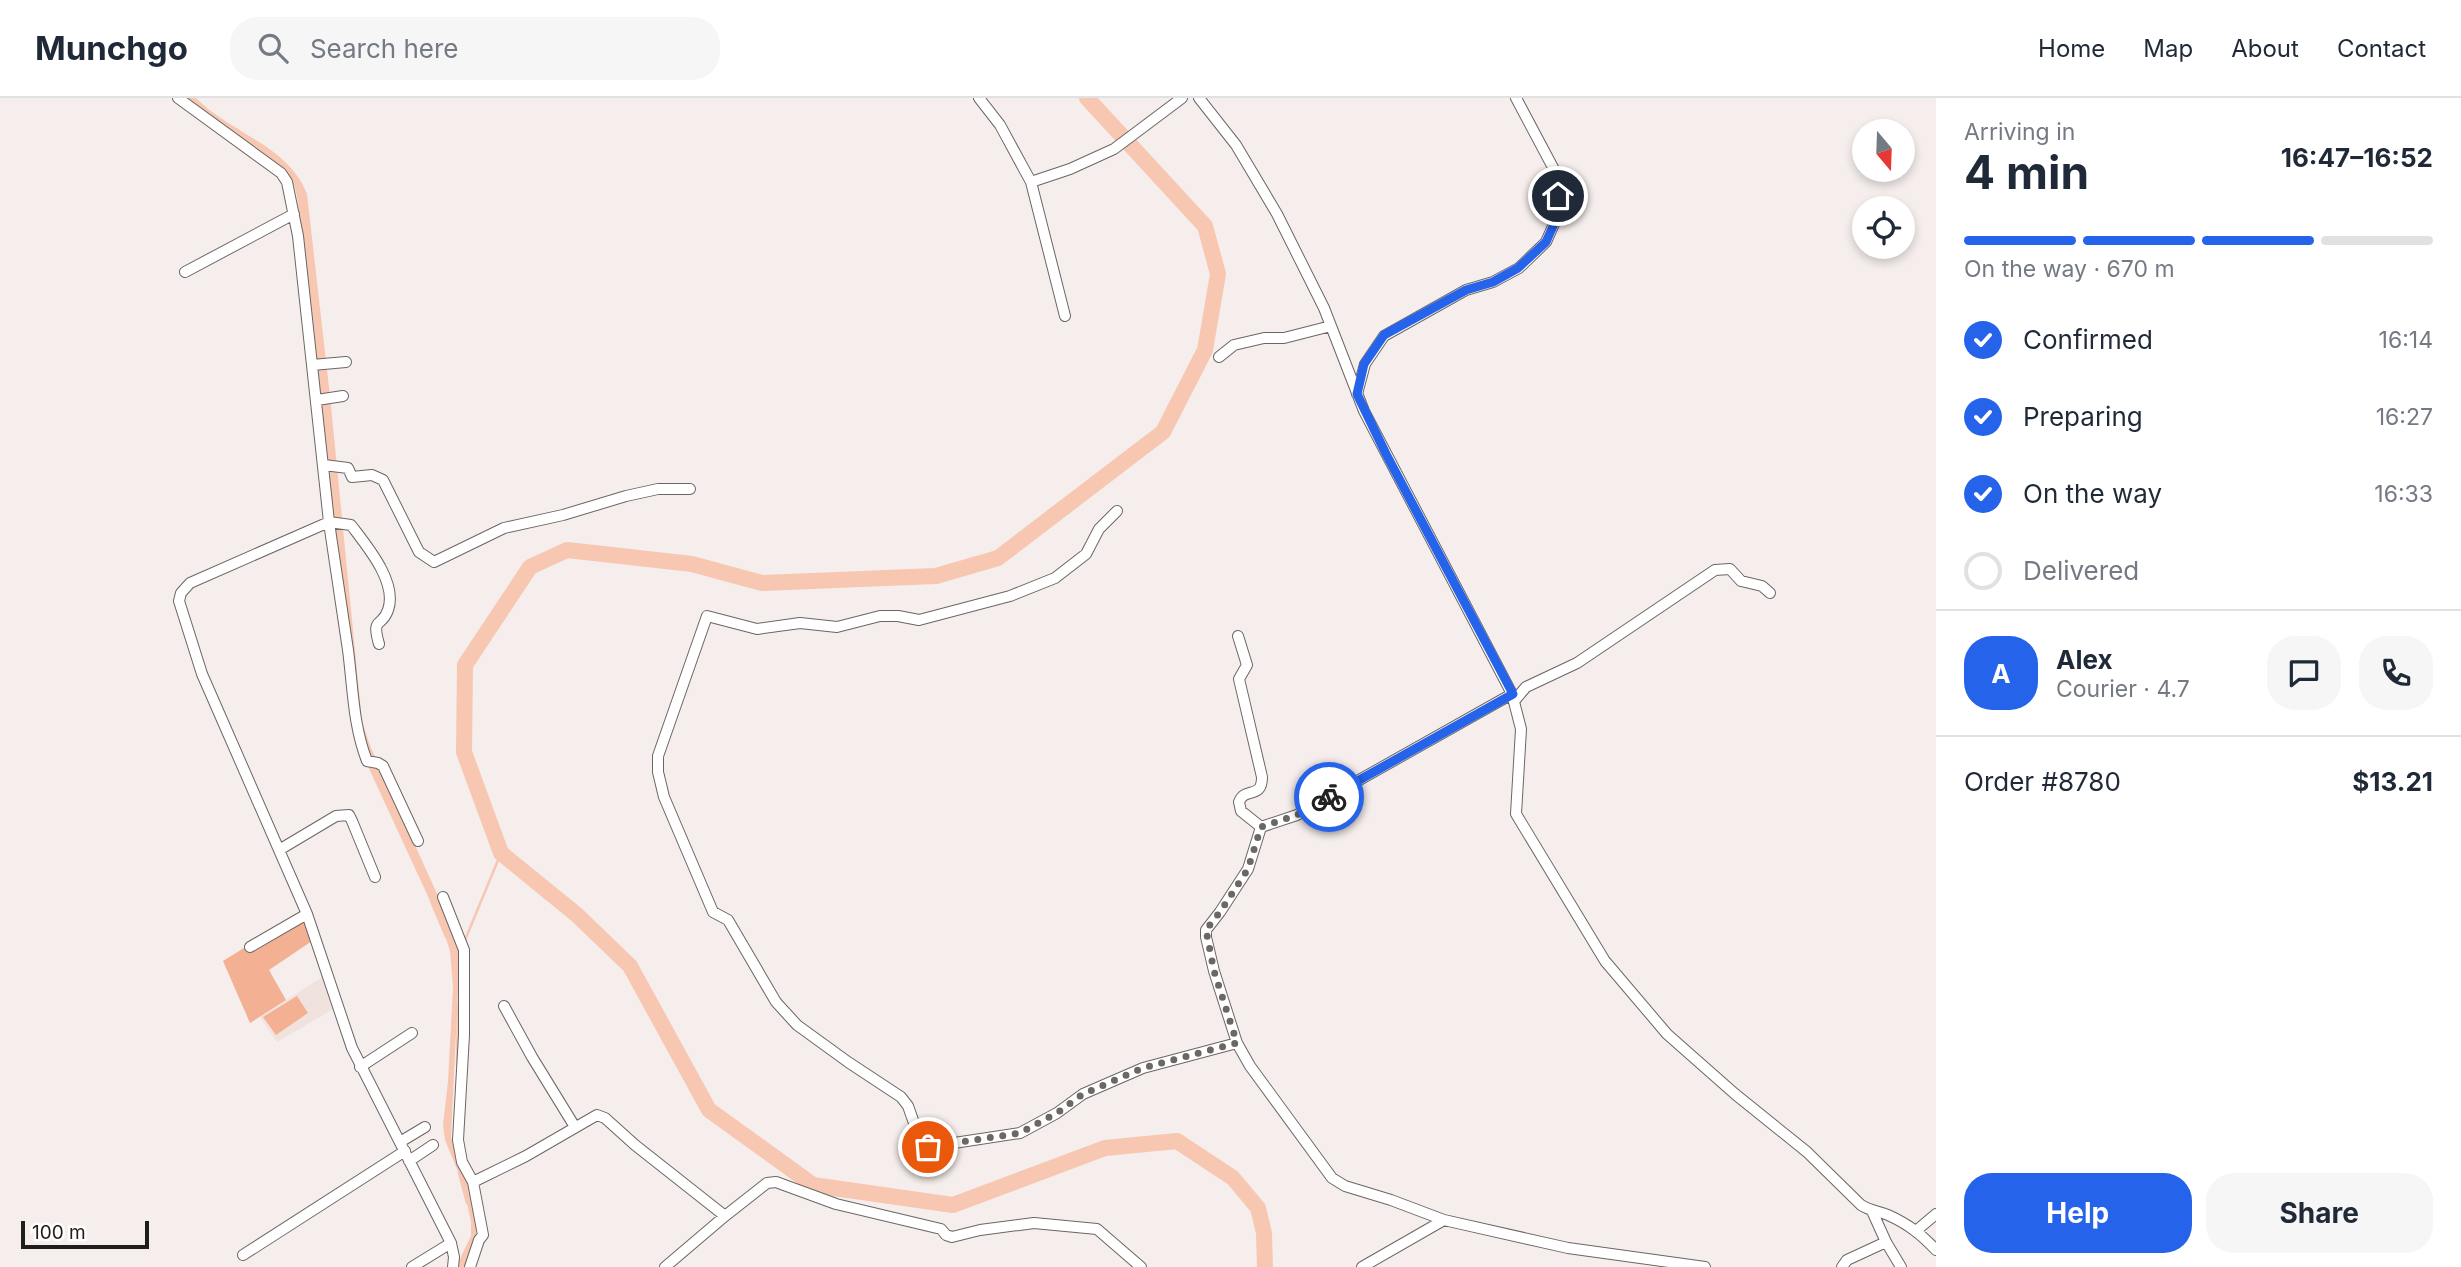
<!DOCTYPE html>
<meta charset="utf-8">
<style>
:root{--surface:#fff;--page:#f6f6f7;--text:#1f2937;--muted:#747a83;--line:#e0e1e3;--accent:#2563eb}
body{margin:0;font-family:Inter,sans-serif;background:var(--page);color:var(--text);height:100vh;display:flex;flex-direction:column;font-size:26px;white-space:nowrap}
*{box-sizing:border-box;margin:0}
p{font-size:23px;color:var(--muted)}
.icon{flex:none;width:38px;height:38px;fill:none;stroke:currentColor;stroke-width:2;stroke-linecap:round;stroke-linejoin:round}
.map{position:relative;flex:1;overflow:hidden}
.side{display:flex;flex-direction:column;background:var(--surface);width:525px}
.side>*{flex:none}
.needle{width:46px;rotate:161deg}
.buttons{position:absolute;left:1852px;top:21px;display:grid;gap:14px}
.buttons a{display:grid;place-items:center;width:63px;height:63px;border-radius:50%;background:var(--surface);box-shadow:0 4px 10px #0003;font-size:35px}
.scale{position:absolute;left:21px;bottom:18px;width:128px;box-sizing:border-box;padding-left:7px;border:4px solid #201e1d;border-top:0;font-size:19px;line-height:24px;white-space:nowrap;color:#201e1d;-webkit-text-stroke:5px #fffcfb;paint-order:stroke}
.pin{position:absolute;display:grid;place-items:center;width:60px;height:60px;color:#fff;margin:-30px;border:4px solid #fff;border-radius:50%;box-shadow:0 2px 7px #0007}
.courier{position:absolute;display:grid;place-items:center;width:70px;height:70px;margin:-35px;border:5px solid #2563eb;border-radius:50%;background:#fff;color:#222;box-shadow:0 2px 9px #0007}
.headline em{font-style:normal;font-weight:700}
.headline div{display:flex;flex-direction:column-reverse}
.headline{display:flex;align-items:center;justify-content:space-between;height:119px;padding:0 28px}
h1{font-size:46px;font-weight:700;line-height:52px}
.bar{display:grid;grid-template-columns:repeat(4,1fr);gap:10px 7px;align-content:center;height:84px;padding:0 28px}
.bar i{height:9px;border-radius:5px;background:var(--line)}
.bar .current{background:var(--accent)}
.bar p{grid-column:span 4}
.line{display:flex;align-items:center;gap:18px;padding:0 28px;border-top:2px solid var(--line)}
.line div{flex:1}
.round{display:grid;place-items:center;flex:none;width:74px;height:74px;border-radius:28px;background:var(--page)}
ol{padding:0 28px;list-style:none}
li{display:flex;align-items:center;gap:21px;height:77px}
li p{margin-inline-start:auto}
li .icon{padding:7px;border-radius:50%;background:var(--accent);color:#fff;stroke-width:4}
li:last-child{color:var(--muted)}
li i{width:38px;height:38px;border:4px solid var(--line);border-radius:50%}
.cta{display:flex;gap:14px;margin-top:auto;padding:14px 28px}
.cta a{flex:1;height:80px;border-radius:28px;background:var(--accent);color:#fff;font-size:28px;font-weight:700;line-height:80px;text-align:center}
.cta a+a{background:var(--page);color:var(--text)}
header{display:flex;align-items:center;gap:42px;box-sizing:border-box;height:98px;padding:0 35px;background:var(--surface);border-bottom:2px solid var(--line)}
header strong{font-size:33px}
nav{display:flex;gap:38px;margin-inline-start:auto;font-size:24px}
.search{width:490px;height:63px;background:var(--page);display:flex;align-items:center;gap:18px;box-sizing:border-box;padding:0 24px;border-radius:28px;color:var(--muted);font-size:26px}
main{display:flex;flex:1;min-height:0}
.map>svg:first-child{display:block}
</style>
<header>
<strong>Munchgo</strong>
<div class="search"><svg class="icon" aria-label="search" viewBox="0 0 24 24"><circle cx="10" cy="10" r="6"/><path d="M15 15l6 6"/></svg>Search here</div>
<nav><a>Home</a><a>Map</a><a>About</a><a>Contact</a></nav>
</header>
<main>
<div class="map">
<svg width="1936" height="1169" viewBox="0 0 1936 1169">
<rect width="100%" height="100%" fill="#f5eeec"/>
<path fill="#f0e2dc" d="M324 878 335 910 277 944 260 919Z"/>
<path fill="#f3b093" d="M302 814 312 843 269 872 286 902 250 925 223 863Z
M297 898 308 915 276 937 263 919Z"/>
<path fill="#f7c7b2" d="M182 0H196C230 35 288 47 307 96L330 298 362 624 371 650 453 831 460 854 451 1038C453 1054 464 1068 469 1083 481 1118 478 1135 468 1169H456L471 1138V1124L463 1086 445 1042 443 1027 448 983 453 890 450 853 443 831 366 664 352 628 301 124C298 111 298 92 291 81 275 57 208 19 182 0Z"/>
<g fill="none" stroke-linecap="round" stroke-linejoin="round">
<path stroke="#f7c7b2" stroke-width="2.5" d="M431 803 446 839
M465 842 501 755
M457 967 458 907
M459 1075 467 1105"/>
<path stroke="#f7c7b2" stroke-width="16" d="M1087 0 1205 128 1218 176 1205 252 1163 334 998 460 936 478 762 485 692 466 567 452 530 469 465 567 464 654 501 755 577 817 630 868 709 1012 813 1087 953 1107 1105 1050 1177 1043 1233 1080 1258 1110 1264 1135 1265 1169"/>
<g stroke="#6b6664" stroke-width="12">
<path id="minor" d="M178 0 281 75 287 84 298 138 329 424 190 485 181 495 179 503 202 576 307 816 352 950 451 1145 454 1159 453 1169
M979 0 1000 27 1031 84 1065 218
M1199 0 1236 47 1277 116 1324 210 1364 313 1512 596 1521 631 1516 716 1605 863 1667 936 1735 996 1807 1054 1861 1107C1870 1113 1879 1113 1888 1117 1908 1126 1921 1136 1936 1152
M1031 84 1070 71 1114 51 1182 0
M185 174 294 116
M1219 259 1234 247 1264 240H1284L1331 228
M312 267 346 264
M1357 296 1365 266 1384 238 1466 192 1493 184 1519 170 1546 144 1558 117V79L1516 0
M317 302 343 298
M324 367 348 370 352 379 372 377 383 382 419 454 434 464 504 430 563 417 626 398 658 391H690
M1117 413 1099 431 1086 456 1055 480 1010 498 919 522 898 518H880L837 529 800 525 757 531 707 518 658 658V674L664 699 713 814 728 822 776 904 797 927 848 964 901 999 908 1008 920 1042 928 1049 1020 1035 1057 1015 1083 996 1143 970 1237 945
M1238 538 1247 567 1239 581 1262 679C1262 702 1245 688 1239 704L1241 713 1261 729 1248 771 1220 814 1206 832V839L1214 873 1237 945 1250 968 1332 1080 1345 1088 1391 1102 1444 1122 1568 1150 1705 1169
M379 546C371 518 382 530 388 512 398 484 366 447 351 427L329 424C335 467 342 510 348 552 353 590 353 627 367 663L378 665 383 668 418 743
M1515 602 1526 589 1577 565 1715 472 1730 471 1741 483 1762 488 1770 495
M1261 729 1297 717 1512 596
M279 752 336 718 349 717 352 723 375 779
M443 799 464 852V937L458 1042 462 1064 473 1084
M250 849 307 816
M504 908 532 959 575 1029
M360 969 412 935
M400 1044 425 1029
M409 1063 433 1047
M725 1118 767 1085 776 1084 836 1106 941 1131 946 1137 952 1139 980 1132 1034 1125 1097 1131 1141 1169
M1917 1132 1936 1116
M1886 1144 1901 1169
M243 1157 405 1053
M412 1169 451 1145
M470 1169 479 1142 483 1137 473 1084 526 1058 597 1017 605 1020 635 1047 725 1118 665 1169
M1362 1169 1444 1122
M1842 1169 1847 1162 1886 1144 1872 1113"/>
</g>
<use href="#minor" stroke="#fff" stroke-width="10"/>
</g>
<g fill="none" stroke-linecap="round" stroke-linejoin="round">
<path stroke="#6b6765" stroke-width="7" stroke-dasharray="0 12.6" d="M928 1049 1020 1035 1057 1015 1083 996 1143 970 1237 945 1214 873 1206 832 1220 814 1248 771 1261 729 1297 717 1329 699"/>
<path stroke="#2563eb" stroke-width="9" d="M1329 699 1513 596 1386 356 1357 296 1364 266 1384 237 1466 192 1493 184 1518 170 1546 144 1558 117V98"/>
</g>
</svg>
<div class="buttons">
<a><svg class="needle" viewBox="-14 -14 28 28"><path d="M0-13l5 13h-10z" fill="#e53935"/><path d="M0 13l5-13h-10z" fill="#747a83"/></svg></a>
<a><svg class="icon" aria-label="locate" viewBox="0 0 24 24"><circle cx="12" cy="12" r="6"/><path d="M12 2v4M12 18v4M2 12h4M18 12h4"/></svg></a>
</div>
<div class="scale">100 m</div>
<div class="pin" style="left:928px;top:1049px;background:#ea580c"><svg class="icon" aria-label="bag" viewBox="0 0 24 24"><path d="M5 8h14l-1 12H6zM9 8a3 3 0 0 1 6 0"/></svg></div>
<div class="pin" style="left:1558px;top:98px;background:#1f2937"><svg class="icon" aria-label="home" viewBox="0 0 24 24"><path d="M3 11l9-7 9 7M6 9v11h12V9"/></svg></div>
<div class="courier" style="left:1329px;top:699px"><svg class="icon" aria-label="bike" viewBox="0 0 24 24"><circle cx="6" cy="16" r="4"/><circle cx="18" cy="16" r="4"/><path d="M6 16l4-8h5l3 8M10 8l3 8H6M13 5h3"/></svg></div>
</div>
<section class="side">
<div class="headline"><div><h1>4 min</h1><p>Arriving in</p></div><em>16:47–16:52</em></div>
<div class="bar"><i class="current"></i><i class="current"></i><i class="current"></i><i></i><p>On the way · 670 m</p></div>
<ol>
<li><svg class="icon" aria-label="check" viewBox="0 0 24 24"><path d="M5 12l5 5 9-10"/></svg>Confirmed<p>16:14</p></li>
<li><svg class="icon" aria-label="check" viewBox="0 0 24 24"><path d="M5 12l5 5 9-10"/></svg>Preparing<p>16:27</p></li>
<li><svg class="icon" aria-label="check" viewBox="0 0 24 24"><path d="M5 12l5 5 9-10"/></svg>On the way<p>16:33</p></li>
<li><i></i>Delivered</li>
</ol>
<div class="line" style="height:126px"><b class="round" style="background:var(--accent);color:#fff">A</b><div><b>Alex</b><p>Courier · 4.7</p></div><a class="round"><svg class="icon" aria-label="chat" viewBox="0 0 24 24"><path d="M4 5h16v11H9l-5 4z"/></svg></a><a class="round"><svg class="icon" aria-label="phone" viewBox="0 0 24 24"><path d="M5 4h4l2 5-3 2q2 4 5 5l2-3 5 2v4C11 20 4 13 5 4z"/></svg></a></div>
<div class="line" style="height:91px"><div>Order #8780</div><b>$13.21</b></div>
<div class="cta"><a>Help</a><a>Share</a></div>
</section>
</main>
